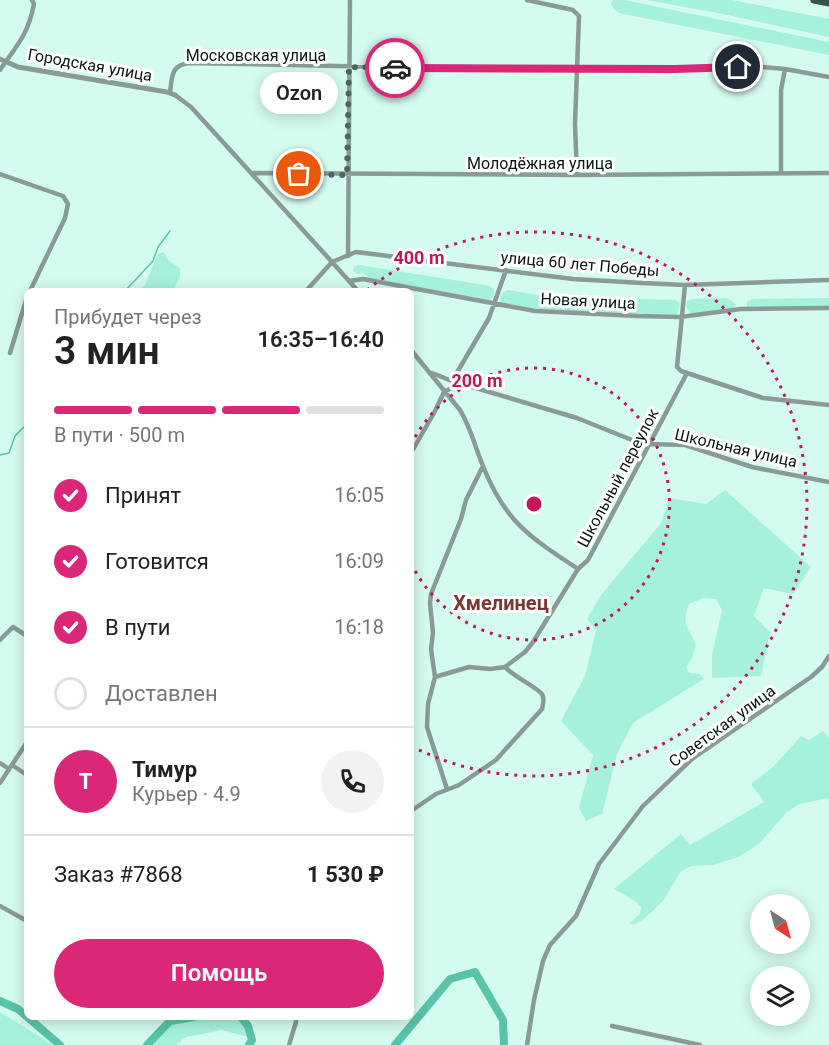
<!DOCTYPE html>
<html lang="ru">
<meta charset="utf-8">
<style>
:root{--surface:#fff;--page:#f2f2f2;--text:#222;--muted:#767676;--line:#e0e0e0;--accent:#db2777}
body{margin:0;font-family:Roboto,sans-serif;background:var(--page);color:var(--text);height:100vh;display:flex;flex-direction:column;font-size:22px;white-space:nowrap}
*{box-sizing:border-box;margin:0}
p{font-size:20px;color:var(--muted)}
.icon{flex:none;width:33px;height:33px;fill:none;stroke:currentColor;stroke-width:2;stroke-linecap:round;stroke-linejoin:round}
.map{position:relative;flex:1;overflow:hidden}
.drawer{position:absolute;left:24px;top:288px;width:390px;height:732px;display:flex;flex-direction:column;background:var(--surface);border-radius:9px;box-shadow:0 3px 15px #0003}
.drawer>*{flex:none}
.needle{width:39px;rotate:144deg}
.buttons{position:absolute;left:750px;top:894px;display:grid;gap:12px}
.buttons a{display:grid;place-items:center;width:60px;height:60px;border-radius:50%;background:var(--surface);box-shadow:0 3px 15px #0003;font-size:30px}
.pin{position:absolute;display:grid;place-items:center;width:51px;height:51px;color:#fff;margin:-26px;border:3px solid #fff;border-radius:50%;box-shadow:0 2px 6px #0007}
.courier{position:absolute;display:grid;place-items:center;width:60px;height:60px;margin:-30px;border:4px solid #db2777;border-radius:50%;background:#fff;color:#222;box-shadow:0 2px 8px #0007}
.bubble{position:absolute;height:42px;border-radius:21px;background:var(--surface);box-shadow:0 3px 15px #0003;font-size:20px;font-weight:600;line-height:42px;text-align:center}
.head em{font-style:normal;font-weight:600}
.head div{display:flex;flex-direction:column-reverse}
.head{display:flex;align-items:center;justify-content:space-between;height:102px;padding:0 30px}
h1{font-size:39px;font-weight:600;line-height:45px}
.bar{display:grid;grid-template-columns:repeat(4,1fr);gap:9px 6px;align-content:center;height:72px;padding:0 30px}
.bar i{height:8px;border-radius:4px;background:var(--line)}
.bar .on{background:var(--accent)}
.bar p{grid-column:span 4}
.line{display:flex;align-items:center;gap:15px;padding:0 30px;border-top:2px solid var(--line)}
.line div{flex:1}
.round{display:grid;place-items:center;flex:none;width:63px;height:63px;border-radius:32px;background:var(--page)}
ol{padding:0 30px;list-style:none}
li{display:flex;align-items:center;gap:18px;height:66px}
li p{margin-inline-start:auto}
li .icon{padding:6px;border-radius:50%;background:var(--accent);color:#fff;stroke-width:4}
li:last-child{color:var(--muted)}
li i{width:33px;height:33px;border:3px solid var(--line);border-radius:50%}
.primary-button{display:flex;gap:12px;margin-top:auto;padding:12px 30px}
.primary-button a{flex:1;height:69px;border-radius:36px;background:var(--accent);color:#fff;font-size:24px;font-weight:600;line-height:69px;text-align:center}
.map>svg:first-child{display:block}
</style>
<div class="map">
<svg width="829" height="1045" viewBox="0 0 829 1045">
<rect width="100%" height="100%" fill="#d4fbef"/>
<path fill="#a6f1dc" d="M613 0H624L829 42V55L619 13 613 8 611 3Z
M647 0H732L829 19V37L723 14Z
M164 252 168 260 180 268V277L173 291H139L145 285 158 254Z
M360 265 490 286 494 289V294L489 301 371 280 363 273 358 274 353 271 354 266Z
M508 290 542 296 676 300 680 304 677 315 537 310 499 303 503 292Z
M726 298 732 301 736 305 733 308 693 314 689 312 686 306 687 301 691 299Z
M829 298V306L747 308V302L752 299Z
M725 490 811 567 793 594 764 588 754 616 770 632 761 676 712 678V655L722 610 716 599 703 598 689 604C681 625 688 626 696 645L692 658 686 667 689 673 700 674 704 679 633 723 617 754 602 814 586 821 579 808 593 755 561 721 585 676 596 630 587 619 601 595 661 523 670 498 706 504Z
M823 731 829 738V798L799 804 786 813 759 844 738 857 713 865 692 866 681 871 663 901 644 919 633 925 630 923 640 914 641 907 635 901 614 889 681 834 690 845 764 802 751 784 773 767 801 736 809 740Z
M0 1012 53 1045H0Z
M188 1017 241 1018 252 1038 222 1030 186 1037 176 1045H143L155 1032Z"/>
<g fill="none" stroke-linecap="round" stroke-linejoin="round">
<path stroke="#58c3a9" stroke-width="1.5" d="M125 291 153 261 158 247 170 231
M0 455 9 453 15 436 27 424"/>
<path stroke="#58c3a9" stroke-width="8" d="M0 1001 18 1009 60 1045
M241 1017 248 1026 252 1040 249 1045
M147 1045 170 1021 194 1017
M395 1045 450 979 475 972 503 1020 504 1045"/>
<path stroke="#8a9a95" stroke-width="4.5" d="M527 0 573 10 579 16 575 124 577 175
M0 70C17 45 28 35 34 4L32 0
M170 93C172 76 171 64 191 63L435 68 656 69 752 66 785 69 829 77
M175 95 191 107 332 262 306 291
M251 173 577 175 829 173
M781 173V90L785 69
M0 174 63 196 68 204 65 218 30 291
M348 256 350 0
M349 281 363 279 535 311 638 316 680 317 741 309 829 308
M358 291 332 262 356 252 573 279 642 283 685 285 829 280
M411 350 460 410C471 428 475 447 483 466 505 522 530 537 578 569
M10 353 27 297
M432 373 452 381 577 418 632 440 648 444 685 445 752 467 829 482
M687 373 763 398 829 405
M452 381 489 318 506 270
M411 453 434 413 444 392 459 384
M0 640 13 627 27 636
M435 677 469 667 490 669 505 667 525 652 533 642 578 569 588 560 687 373 681 371 677 367 685 285
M0 763 9 769
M12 765 27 775
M0 783 27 742
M447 789 427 727 428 704 435 677 431 649 433 633 430 603 431 594 461 519 466 500 483 466
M411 811 436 794 459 785 496 760 542 709C543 704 545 699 542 694 535 686 514 677 505 667
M0 906 27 921
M612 1026 700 1045
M289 1045 296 1022V1017
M527 1045 534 1000 543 961 550 945 576 916 599 864 643 806 692 759 811 677 822 667 829 656"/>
<path stroke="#8a9a95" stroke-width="5" d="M0 59 18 67 167 92 175 95"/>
<path stroke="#37534b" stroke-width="7" d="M814 0 829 3"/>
</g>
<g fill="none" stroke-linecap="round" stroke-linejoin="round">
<path stroke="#4f665f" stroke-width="6" stroke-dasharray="0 10.8" d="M299 174 347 175 349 67 395 68"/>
<path stroke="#db2777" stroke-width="8" d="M395 68 675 69 738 67"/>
</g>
<g fill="none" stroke="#c2185b" stroke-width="3" stroke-dasharray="3 6">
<path d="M411 445A136 136 0 1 1 411 563"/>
<path d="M367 290A272 272 0 1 1 413 747"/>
</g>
<g text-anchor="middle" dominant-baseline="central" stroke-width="6" stroke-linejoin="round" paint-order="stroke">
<g font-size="16" fill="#081612" stroke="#fff">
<text x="256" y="55">Московская улица</text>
<text transform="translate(90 65) rotate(10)">Городская улица</text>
<text x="540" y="163">Молодёжная улица</text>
<text transform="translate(580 264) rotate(5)">улица 60 лет Победы</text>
<text transform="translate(588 301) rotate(3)">Новая улица</text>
<text transform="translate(736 448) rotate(13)">Школьная улица</text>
<text transform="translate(618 478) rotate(-62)">Школьный переулок</text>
<text transform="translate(722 726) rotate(-36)">Советская улица</text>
</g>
<g font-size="20" font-weight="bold" fill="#7d3632" stroke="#fff">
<text x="501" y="603">Хмелинец</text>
</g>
</g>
<circle cx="534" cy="504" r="9" fill="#c2185b" stroke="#fff" stroke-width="3"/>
<g font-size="18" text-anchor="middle" font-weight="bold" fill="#c2185b" stroke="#fff" stroke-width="6" stroke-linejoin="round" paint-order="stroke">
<text x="419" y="264">400 m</text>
<text x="477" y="387">200 m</text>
</g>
</svg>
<div class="buttons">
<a><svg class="needle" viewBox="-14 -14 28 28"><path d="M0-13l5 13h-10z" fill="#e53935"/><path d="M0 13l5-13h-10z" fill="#767676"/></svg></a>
<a><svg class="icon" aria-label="layers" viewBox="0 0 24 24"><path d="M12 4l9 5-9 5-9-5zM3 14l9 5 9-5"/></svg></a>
</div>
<div class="pin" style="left:299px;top:174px;background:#ea580c"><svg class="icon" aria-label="bag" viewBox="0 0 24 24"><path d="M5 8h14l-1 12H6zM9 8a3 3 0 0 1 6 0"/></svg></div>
<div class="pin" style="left:738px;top:67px;background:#1f2937"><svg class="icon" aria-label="home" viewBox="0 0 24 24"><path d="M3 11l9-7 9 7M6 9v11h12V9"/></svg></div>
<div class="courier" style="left:395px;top:68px"><svg class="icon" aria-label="car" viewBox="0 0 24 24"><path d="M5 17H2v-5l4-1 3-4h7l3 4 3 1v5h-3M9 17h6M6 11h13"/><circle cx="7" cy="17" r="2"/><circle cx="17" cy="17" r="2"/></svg></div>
<div class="bubble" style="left:260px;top:72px;width:78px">Ozon</div>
<section class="drawer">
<div class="head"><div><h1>3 мин</h1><p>Прибудет через</p></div><em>16:35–16:40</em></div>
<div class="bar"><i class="on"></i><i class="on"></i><i class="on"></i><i></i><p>В пути · 500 m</p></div>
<ol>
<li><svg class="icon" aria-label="check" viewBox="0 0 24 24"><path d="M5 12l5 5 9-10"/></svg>Принят<p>16:05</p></li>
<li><svg class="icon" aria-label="check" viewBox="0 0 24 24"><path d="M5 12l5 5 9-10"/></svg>Готовится<p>16:09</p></li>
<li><svg class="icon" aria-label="check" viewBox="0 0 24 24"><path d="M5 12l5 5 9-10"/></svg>В пути<p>16:18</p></li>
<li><i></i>Доставлен</li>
</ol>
<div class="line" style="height:108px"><b class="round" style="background:var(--accent);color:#fff">Т</b><div><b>Тимур</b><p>Курьер · 4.9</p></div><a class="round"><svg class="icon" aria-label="phone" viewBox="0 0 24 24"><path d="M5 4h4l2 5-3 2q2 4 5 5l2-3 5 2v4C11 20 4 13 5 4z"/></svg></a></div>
<div class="line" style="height:78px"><div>Заказ #7868</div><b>1 530 ₽</b></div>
<div class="primary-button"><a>Помощь</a></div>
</section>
</div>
